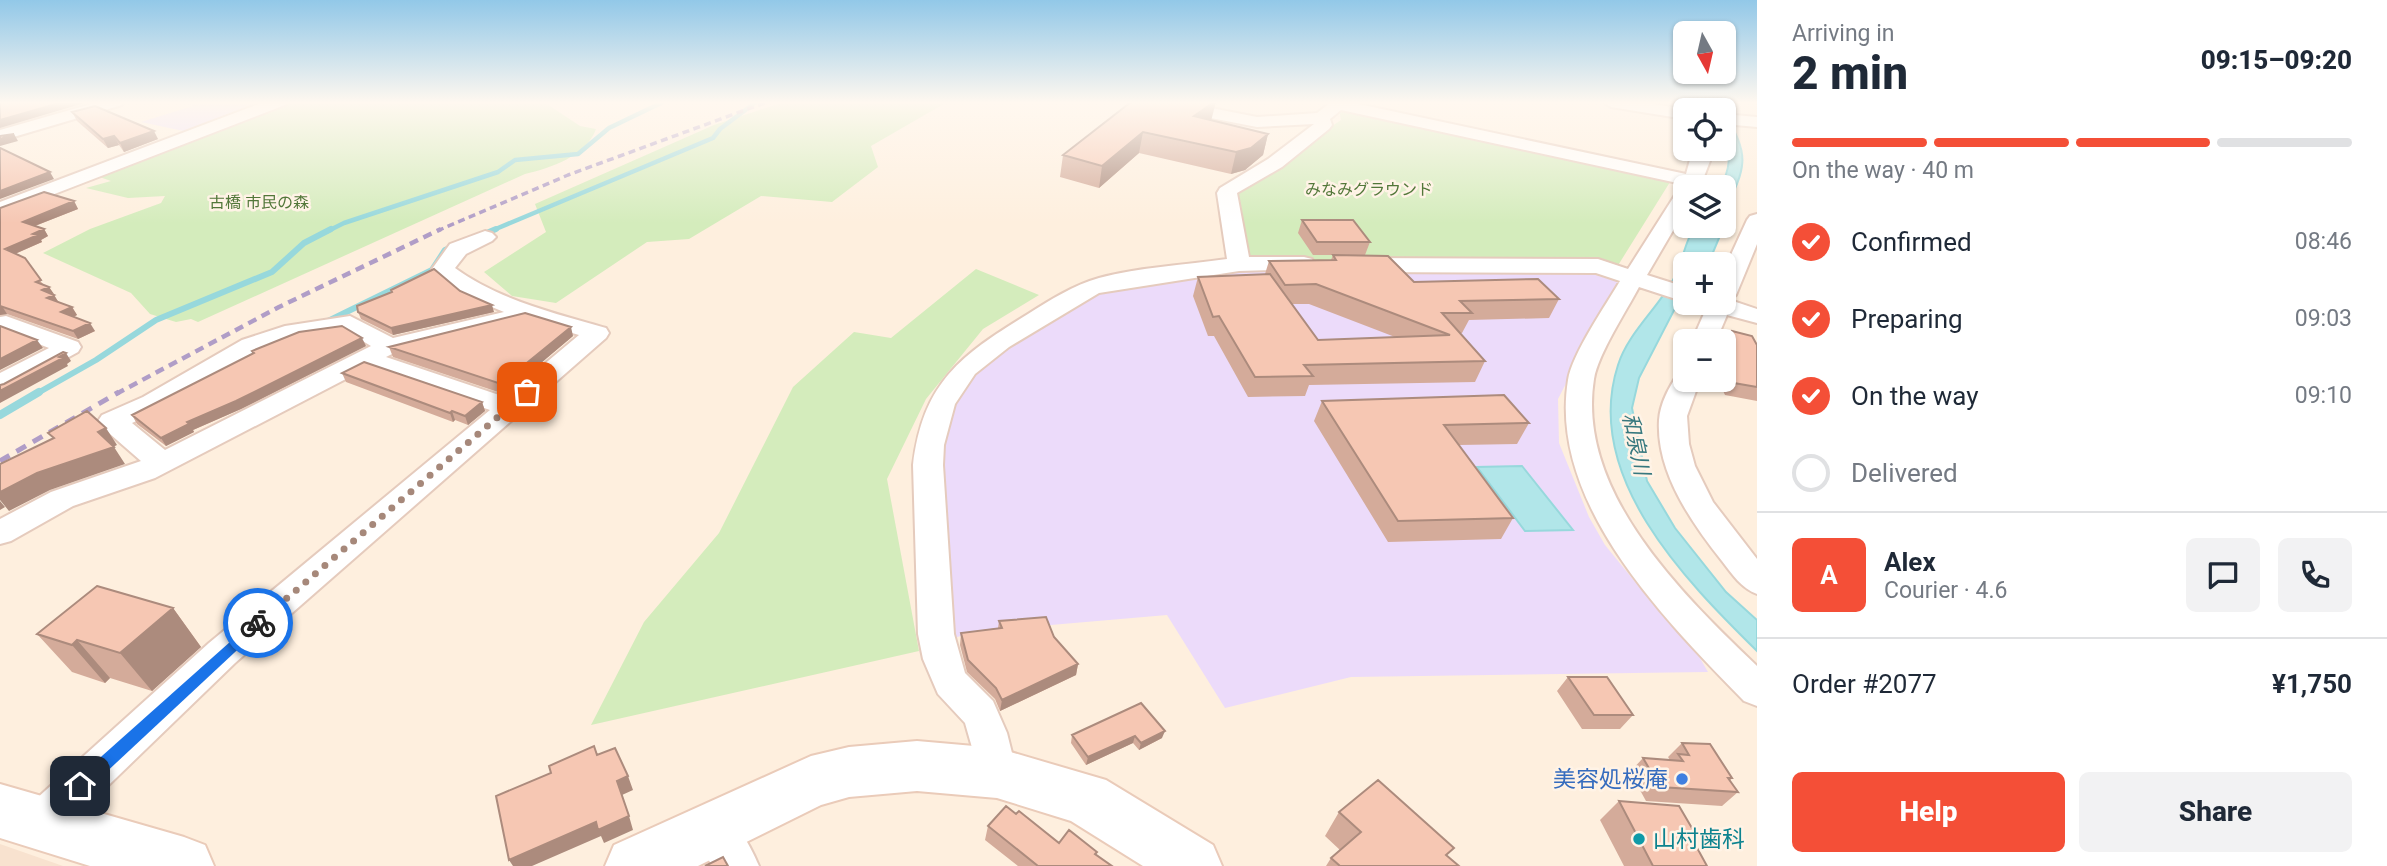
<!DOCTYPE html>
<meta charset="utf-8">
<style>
:root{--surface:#fff;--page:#f2f2f3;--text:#1f2937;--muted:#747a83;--line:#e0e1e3;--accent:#f44f37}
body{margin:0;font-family:Roboto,"Noto Sans JP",sans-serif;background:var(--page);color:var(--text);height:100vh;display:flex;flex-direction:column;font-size:26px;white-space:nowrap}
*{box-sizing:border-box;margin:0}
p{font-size:23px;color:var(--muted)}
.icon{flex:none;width:38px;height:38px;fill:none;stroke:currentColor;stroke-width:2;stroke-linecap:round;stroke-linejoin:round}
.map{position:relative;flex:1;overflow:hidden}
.side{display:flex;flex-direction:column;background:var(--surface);width:630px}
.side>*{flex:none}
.needle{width:46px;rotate:172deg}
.controls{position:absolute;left:1673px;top:21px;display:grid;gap:14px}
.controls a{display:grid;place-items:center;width:63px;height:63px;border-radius:10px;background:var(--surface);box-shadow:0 2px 5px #0004;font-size:35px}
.pin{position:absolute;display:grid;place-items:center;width:60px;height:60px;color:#fff;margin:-30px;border-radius:14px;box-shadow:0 4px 10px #0006}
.courier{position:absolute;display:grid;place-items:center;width:70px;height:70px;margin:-35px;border:5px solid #1a73e8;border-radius:50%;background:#fff;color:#222;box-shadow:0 2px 9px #0007}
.head em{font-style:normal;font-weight:800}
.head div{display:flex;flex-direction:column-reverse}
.head{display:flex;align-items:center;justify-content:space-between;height:119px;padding:0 35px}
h1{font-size:46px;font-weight:800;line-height:52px}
.bar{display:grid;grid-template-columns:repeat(4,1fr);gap:10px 7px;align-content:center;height:84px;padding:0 35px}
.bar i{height:9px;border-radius:5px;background:var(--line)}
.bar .on{background:var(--accent)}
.bar p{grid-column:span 4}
.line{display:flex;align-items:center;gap:18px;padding:0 35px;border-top:2px solid var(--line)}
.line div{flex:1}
.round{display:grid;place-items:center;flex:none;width:74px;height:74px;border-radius:10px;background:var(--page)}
ol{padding:0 35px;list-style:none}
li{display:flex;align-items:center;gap:21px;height:77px}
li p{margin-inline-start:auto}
li .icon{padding:7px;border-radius:50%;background:var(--accent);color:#fff;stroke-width:4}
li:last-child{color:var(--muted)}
li i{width:38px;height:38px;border:4px solid var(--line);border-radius:50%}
.action{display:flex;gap:14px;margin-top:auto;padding:14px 35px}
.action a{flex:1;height:80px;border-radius:10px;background:var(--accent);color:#fff;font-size:28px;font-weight:800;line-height:80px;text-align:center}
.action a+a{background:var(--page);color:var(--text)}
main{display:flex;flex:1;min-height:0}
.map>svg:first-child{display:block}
</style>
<main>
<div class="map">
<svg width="1757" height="866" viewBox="0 0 1757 866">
<rect width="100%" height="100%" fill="#feefde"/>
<path fill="#f8e2cf" d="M0 844 63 866H0Z"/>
<path fill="#ecdbfa" d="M183 102H271L193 133 141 122 193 106Z
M1236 270 1586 272 1618 282 1558 399 1559 443 1589 517 1605 545 1658 610 1697 653 1708 672 1351 677 1225 708 1167 615 971 632 947 641 940 465 949 416 971 377 992 356 1090 294Z"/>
<path fill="#d4ecbc" d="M286 102H544L580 126 596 129C586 156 551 168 525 174L198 322 191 319 176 322 150 314 131 293 43 253 90 229 161 203 165 196 128 198 86 188 111 181 94 175Z
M784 102H947L871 146 878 167 832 202 761 196 689 239 647 242 556 303 512 296 484 272 546 232 535 204 714 125Z
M1339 109 1668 180 1670 182 1617 267 1244 260 1234 193 1341 120Z
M976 269 1039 295 983 329 926 399 887 479 919 651 591 725 644 622 719 533 793 387 854 332 891 338Z"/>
<path fill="#b1e6e9" stroke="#97d8dc" stroke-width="2" d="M1724 114C1751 153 1746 170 1724 210V187H1720C1737 159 1724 144 1724 114Z
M1695 226H1715L1713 229 1719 238 1709 262 1685 264V289L1639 378 1632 408 1647 481 1675 528 1726 592 1757 620V651C1685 580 1582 476 1618 365 1628 333 1658 308 1673 280 1683 262 1684 243 1695 226Z
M1522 466 1573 530 1525 531 1477 467Z"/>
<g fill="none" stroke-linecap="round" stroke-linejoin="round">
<path stroke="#97d8dc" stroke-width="4.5" d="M328 231 344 223 498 172 515 160 578 154 609 128 663 102
M491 231 713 138 720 129 756 102"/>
<path stroke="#97d8dc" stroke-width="6" d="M482 235 496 229
M326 322 432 270 445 250 452 247
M36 394 96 360 156 320 272 272 304 243 331 229"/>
<path stroke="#97d8dc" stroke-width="8" d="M0 415 39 392"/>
<g stroke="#e5cbbd" stroke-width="4">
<path id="street" d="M98 102H124L122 105 0 141V130Z
M264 102H287L285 105 0 215V202Z
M1146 102H1181L1257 117 1317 113 1331 102H1349L1686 174 1693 149H1711L1710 161 1700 187H1685V210L1647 275 1685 287V302L1639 287C1627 310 1598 354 1594 379 1576 492 1683 595 1757 666V706L1744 701C1665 620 1548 503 1568 380 1572 354 1606 305 1620 281L1596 273 1358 272 1350 270 1347 265 1350 260 1358 258 1598 259 1628 269 1675 195 1682 190V184L1341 110 1330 119 1332 125 1329 129 1282 167 1237 193 1249 257H1304L1312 259 1315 264 1312 269 1239 271 1099 293 1009 347 975 374 955 404 944 445 943 465 954 634 965 673 993 701 1007 733 1017 773 1011 786 997 791 983 786 965 723 938 694 923 659 918 634 913 465C923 382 961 355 1028 314 1050 300 1074 285 1099 278 1140 267 1185 265 1227 259L1217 193 1220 188 1268 159 1314 124 1257 127 1154 107Z
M1603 102H1643L1690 110H1685V119L1611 107Z
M1724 114 1757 117V127L1724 124Z
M1757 214V244L1736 295 1730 300 1757 309V323L1727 315 1716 341H1692L1706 309 1699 303H1724V270L1747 220 1750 216Z
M485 231 492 233 496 237 492 241 466 254 455 268C499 300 554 313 606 328L609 333 606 338 235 663 55 837 40 843 25 837 19 823 25 809 209 643 490 410 367 368 155 478 73 506 11 541 0 544V519L51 492 141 461 102 427 98 421 102 415 143 397 242 340 285 326 350 316 393 338 504 312 463 295 432 269 450 244ZM528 320 579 335 505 397 386 357 398 351ZM346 331 371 346 165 450 132 423 163 409 260 350 298 338Z
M6 316 78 342 81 347 78 352 9 390 0 392V373L49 348 0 329V317Z
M1685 373V380H1700L1687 416 1689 444 1695 466 1713 502 1757 559V594C1741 588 1733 575 1722 561 1691 522 1656 472 1659 420 1660 404 1669 387 1678 374Z
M713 809C736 818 749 843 759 866H712L692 829 698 815Z"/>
</g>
<g stroke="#eacbb9" stroke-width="4">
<path id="secondary" d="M917 741 997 748 1106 780 1213 845 1222 866H1143L1071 821 997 798 917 791 849 797 821 805 698 866H605L614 845 811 756 849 747Z
M0 784 184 837 205 845 214 866H90L0 838Z"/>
</g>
<use href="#street" fill="#fff" fill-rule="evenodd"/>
<use href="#secondary" fill="#fff" fill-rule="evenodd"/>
<path stroke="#b09dc7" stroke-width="3.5" stroke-dasharray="7 4.5" stroke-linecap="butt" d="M437 231 568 175 767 102"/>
<path stroke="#b09dc7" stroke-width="4.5" stroke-dasharray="9 6" stroke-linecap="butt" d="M116 394 279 307 441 229"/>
<path stroke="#b09dc7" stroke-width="5" stroke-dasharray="11 8" stroke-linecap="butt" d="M0 461 119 392"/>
</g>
<path fill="#d4ab9a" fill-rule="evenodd" d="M1131 102 1268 134 1263 155 1245 170 1231 174 1139 153 1099 188 1060 177 1063 155Z
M72 112 158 139 124 152 119 145 108 148 77 121Z
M74 201 78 209 35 226 44 229 48 236 41 240 42 242 15 254 44 285 49 287 59 303 72 307 77 315 73 317 95 331 78 339 7 314 0 315V208Z
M1302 220 1370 242 1365 255H1313L1298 233Z
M1333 255 1414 282 1559 299 1549 318 1469 320 1462 333H1460L1485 361 1475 382 1309 385 1305 396 1248 397 1214 336H1208L1193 296 1198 277 1265 274 1269 261 1331 260ZM1291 304H1309L1395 337 1318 340Z
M391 290 460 291 494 312 393 335 361 319 358 312 391 292Z
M1732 331 1757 345V401L1725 395 1718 380H1724V342Z
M573 336 504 394 393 357 389 347Z
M366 346 241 409 193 430 194 432 166 446 137 424 132 415 253 354 252 351Z
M342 373 482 402 485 411 468 425 455 420 453 422 346 382Z
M1322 401 1529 423 1517 444 1459 445 1513 518 1501 539 1388 542 1314 421Z
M173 608 201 647 152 691 110 678 105 683 72 672 37 634Z
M999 621 1054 637 1078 664 1076 675 1000 711 995 699 967 672 960 645 961 633 998 628Z
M1568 677 1633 715 1620 729H1582L1557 691Z
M1141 703 1162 738 1139 750 1133 743 1086 765 1071 743 1072 735Z
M1682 743 1732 778 1730 781 1738 792 1722 806 1646 801 1630 772 1643 758 1670 760 1668 757Z
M1619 801 1696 835 1692 839 1707 866H1624L1600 820Z
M1339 812 1447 856 1459 866H1326L1331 858 1340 850 1325 836Z
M1016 814 1059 843 1097 852 1096 855 1112 866H1018L985 840 988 826Z"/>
<path fill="#ac8b7d" d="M63 102H88L0 128V120Z
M1214 102H1216L1211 121 1194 116Z
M154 131 158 139 124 152 120 143Z
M1143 132 1139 153 1099 188 1102 166Z
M14 134 18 141 0 146V139Z
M1268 134 1263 155 1245 170 1231 174 1236 152Z
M114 136 119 145 108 148 103 139Z
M50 172 54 179 0 199V191Z
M74 201 78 209 27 229 23 222Z
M44 229 48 236 41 240 42 242 10 256 5 249Z
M49 287 54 294 42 290Z
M54 295 59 303 47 298Z
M492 305 494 312 393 335 391 328Z
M0 306H2L7 314 0 315Z
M72 307 77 315 67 320 61 312Z
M90 323 95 331 78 339 73 331Z
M571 327 573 336 504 394 501 384Z
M362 338 366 346 241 409 193 430 194 432 166 446 161 438 187 422Z
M37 340 43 348 0 370V359Z
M66 353 71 361 67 364 68 366 0 403V391Z
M482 402 485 411 468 425 465 416Z
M452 411 455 420 453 422 450 413Z
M106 428 117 445 111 448 114 447 125 464 50 490 9 511 0 500V492Z
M0 501 5 507 0 510Z
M173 608 201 647 152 691 120 653Z
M77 640 110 678 105 683 72 645Z
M1078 664 1076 675 1000 711 1002 700Z
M1165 731 1162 738 1139 750 1141 743Z
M1135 736 1133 743 1086 765 1088 757Z
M628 776 633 790 622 795 617 781Z
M629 816 633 830 604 843 601 836 532 866H513L509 860 596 822Z"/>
<path fill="#f6c7b3" stroke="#ac8b7d" stroke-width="2" d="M0 102H63L0 120Z
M1131 102H1214L1194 116 1268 134 1251 148 1236 152 1143 132 1102 166 1063 155Z
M95 106 154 131 120 143 114 136 103 139 72 112Z
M14 134 0 139V136Z
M0 148 50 172 0 191Z
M44 192 74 201 23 222 44 229 33 234 38 235 5 249 25 258 41 280 36 282 49 287 42 290 54 295 47 298 72 307 61 312 90 323 73 331 0 306V208Z
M1302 220H1353L1370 242H1317Z
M1333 255 1388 256 1414 282 1538 279 1559 299 1460 301 1472 313H1442L1485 361 1304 365 1313 376 1255 377 1219 316 1213 317 1198 277 1270 274 1318 340 1450 335 1316 284 1285 285 1269 261 1336 260Z
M434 269 460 291 492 305 391 328 358 312 357 306 392 292 391 290Z
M525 313 571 327 501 384 389 347Z
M0 326 37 340 0 359Z
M342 326 362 338 236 401 187 422 189 424 161 438 132 415 254 353 252 351 299 332Z
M1732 331 1752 336 1757 345V387L1734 383 1724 361V360L1733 362Z
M63 352 66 353 59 357 63 358 0 391V385L4 384Z
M364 362 482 402 465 416 452 411 450 413 342 373Z
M1504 395 1529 423 1444 425 1513 518 1398 521 1322 401Z
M87 411 106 428 98 432 114 447 37 473 0 492V464L54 438 48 433Z
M97 586 173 608 120 653 77 640 72 645 37 634Z
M1046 617 1054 637 1078 664 1002 700 996 688 968 660 961 633 1002 628 999 621Z
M1568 677H1607L1633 715H1594Z
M1141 703 1165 731 1141 743 1135 736 1088 757 1072 735Z
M1682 743 1710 744 1732 778H1728L1738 792 1660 787 1643 758 1683 761 1678 754 1689 755Z
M594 746 597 755 615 748 628 776 617 781 629 816 598 830 596 822 509 860 496 796 551 773 549 766Z
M1378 780 1454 848 1446 855 1459 866H1340L1331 858 1361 832 1339 812Z
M1619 801 1679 806 1696 835H1690L1707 866H1653Z
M1006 806 1016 814 1019 811 1059 843 1069 830 1097 852 1095 854 1112 866H1038L988 826Z
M723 857 728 866H705Z"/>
<linearGradient id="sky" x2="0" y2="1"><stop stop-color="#92c8e8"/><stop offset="0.46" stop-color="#fff8f0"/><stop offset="1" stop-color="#fff8f0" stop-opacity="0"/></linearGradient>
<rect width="1757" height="223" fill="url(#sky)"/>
<path fill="#1a73e8" d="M258 617 265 623 263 626 86 791 80 793 75 791 72 786 75 780Z"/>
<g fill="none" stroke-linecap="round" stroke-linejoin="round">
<path stroke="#a6887a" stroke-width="7" stroke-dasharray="0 12.6" d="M258 623 527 392"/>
</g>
<circle fill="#3f7fe0" stroke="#fff3e6" stroke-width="2.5" cx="1682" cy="779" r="7"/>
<circle fill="#0f9aa8" stroke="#fff3e6" stroke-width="2.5" cx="1639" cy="839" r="7"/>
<g text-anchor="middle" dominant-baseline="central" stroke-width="5" stroke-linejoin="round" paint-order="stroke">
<g font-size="16" fill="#527739" stroke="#fff3e6">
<text x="1369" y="189">みなみグラウンド</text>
<text x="259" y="202">古橋 市民の森</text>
</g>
<g font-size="21" font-style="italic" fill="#37787e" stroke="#fff3e6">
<text transform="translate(1636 444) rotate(78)">和泉川</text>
</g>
<g font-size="23" fill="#366cbe" stroke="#fff3e6" text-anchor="end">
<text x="1668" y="779">美容処桜庵</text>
</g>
<g font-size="23" fill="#0d838f" stroke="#fff3e6" text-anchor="start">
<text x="1653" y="839">山村歯科</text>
</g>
</g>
</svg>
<div class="controls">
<a><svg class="needle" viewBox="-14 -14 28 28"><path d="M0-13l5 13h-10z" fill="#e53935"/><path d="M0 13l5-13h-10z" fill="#747a83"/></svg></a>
<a><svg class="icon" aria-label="locate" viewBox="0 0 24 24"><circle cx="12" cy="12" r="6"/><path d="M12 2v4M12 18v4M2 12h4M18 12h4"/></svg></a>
<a><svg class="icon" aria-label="layers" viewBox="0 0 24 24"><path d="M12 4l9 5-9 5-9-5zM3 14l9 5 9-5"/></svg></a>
<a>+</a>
<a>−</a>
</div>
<div class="pin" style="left:527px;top:392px;background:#ea580c"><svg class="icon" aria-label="bag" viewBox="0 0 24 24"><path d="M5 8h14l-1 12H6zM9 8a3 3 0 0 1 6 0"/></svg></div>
<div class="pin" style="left:80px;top:786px;background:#1f2937"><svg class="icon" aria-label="home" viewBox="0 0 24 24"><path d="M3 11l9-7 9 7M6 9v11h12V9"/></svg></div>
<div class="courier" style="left:258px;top:623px"><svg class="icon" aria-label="bike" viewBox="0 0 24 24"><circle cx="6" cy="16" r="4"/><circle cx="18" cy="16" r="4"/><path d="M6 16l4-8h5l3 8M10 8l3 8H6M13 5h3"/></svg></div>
</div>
<section class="side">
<div class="head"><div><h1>2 min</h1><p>Arriving in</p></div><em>09:15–09:20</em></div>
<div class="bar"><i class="on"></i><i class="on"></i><i class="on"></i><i></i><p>On the way · 40 m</p></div>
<ol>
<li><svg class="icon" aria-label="check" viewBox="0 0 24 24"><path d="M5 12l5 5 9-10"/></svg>Confirmed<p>08:46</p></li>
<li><svg class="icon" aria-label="check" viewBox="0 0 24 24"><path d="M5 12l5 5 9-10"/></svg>Preparing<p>09:03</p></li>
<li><svg class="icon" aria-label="check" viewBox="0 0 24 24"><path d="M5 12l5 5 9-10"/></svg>On the way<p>09:10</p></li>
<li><i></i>Delivered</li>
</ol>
<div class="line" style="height:126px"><b class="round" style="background:var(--accent);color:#fff">A</b><div><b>Alex</b><p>Courier · 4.6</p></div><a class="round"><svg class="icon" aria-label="chat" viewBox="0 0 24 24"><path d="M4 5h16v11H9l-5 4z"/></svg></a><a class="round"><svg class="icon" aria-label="phone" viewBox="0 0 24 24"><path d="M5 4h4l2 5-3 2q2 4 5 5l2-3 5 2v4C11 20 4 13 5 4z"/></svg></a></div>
<div class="line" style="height:91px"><div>Order #2077</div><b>¥1,750</b></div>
<div class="action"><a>Help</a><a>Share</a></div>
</section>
</main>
